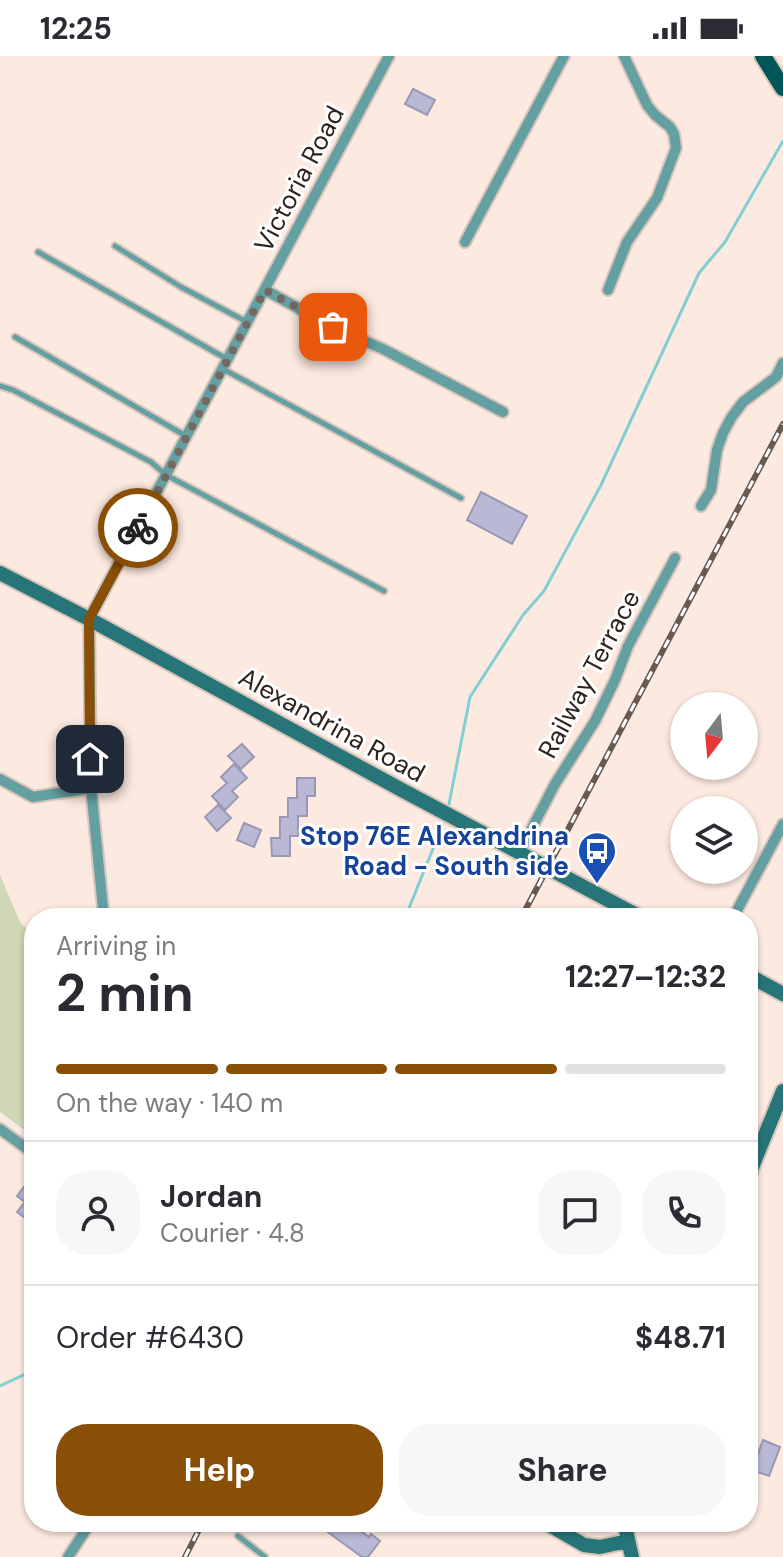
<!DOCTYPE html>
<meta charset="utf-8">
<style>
:root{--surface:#fff;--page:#f7f7f7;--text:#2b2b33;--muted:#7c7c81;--line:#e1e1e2;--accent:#894f07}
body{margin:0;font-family:"DM Sans",sans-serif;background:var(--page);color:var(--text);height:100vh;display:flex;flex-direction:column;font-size:30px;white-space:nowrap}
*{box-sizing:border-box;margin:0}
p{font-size:26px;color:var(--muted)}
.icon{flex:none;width:44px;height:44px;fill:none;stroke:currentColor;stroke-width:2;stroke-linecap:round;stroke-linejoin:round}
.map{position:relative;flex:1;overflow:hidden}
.panel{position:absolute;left:24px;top:852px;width:734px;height:624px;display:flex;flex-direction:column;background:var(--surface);border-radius:32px;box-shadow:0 2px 6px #0004}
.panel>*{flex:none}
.needle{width:52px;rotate:196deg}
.controls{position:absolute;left:670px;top:636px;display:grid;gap:16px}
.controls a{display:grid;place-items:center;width:88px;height:88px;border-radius:50%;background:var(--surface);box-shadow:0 2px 6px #0004;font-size:40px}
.pin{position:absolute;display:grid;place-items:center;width:68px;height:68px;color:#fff;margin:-34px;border-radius:16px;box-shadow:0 4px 12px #0006}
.courier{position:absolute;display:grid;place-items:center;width:80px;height:80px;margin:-40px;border:6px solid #894f07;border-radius:50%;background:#fff;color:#222;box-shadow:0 2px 10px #0007}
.overview em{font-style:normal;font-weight:700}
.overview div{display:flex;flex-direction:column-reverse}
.overview{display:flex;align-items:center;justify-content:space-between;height:136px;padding:0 32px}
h1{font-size:52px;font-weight:700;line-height:60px}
.bar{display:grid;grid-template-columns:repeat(4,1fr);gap:12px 8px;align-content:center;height:96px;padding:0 32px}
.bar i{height:10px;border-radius:6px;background:var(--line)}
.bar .active{background:var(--accent)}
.bar p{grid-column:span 4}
.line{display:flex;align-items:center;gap:20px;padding:0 32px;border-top:2px solid var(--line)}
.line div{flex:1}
.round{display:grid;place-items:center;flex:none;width:84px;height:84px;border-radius:32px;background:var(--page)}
.cta{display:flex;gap:16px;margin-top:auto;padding:16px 32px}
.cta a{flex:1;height:92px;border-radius:32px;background:var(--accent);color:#fff;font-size:32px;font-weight:700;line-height:92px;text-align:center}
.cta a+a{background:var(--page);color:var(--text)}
.status{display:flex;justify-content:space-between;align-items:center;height:56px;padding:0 40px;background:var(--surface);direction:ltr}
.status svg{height:22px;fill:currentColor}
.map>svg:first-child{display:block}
</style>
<div class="status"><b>12:25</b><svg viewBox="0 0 49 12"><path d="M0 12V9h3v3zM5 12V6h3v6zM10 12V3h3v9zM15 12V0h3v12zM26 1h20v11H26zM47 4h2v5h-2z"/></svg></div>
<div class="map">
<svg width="783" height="1501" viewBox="0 0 783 1501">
<rect width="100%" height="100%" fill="#fce9df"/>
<path fill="#d0d7b5" d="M0 819 20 866 34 880V1081L0 1056Z"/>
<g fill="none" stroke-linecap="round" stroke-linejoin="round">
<path stroke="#82cfd2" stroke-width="3" d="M449 748 470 641 523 559 544 535 601 429 699 217 725 186 783 85
M405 862 443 768
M0 1330 34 1314"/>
</g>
<path fill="#b9b8d5" stroke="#9998b5" stroke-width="2" d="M413 33 435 44 427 59 405 48Z
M481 436 527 460 512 488 467 464Z
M242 688 254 701 241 713 228 700Z
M234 708 247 722 232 735 238 741 225 754 212 740 227 727 221 721Z
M297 722H315V740H307V760H298V780H290V800H272L271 782H280V761H288V742H297Z
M218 749 231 762 217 775 205 761Z
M244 767 261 774 254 791 237 784Z
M34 1118V1157L28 1164 17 1156 25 1146 17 1140Z
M763 1384 780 1391 769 1420 752 1414Z
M314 1466H349L369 1481 371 1478 380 1485 368 1501H362Z"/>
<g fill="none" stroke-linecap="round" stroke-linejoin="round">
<g stroke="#d7c5bc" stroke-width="9">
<path id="lane" d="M115 190 181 231 247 266
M38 196 227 303
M15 281 186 380
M223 313 461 442
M0 330 13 334 151 406 166 419 384 535
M377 1466 382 1469
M238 1480 265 1501"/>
</g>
<g stroke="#d7c5bc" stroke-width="14">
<path id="street" d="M465 186 564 0
M265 234 333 271 383 293 503 356
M608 234 627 186 657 142 676 92 674 78 670 71 655 59 647 49 624 0
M701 450 711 434 717 394 723 377 731 362 743 346 776 321 783 307
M0 723 33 741 91 732
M519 797 555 728 595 665 615 624 628 590 675 502
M104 862 91 732 89 563 389 0
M733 862 783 768
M0 1073 34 1098
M68 1501 91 1466"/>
</g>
<g stroke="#d7c5bc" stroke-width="18">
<path id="secondary" d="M0 517 89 563 400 733 642 862
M748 919 783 938
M748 1121 783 1035
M544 1466 584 1489 600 1491 628 1485
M624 1466 632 1501"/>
</g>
<g stroke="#d7c5bc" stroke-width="20">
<path id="primary" d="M763 0 783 32"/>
</g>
<use href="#lane" stroke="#649fa1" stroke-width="5"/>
<use href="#street" stroke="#649fa1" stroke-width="10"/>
<use href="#secondary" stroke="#277578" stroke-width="14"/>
<use href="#primary" stroke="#015659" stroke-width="16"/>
<g stroke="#675a53" stroke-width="6">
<path id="rail" d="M521 862 783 368
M185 1501 203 1466"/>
</g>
<use href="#rail" stroke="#fff" stroke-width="3" stroke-dasharray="9" stroke-linecap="butt"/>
</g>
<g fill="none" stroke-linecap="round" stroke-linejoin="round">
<path stroke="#766861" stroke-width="8" stroke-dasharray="0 14.4" d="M138 472 265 234 333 271"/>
<path stroke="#894f07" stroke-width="10" d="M90 703 89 563 138 472"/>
</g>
<defs>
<g id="bus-pin" transform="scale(2)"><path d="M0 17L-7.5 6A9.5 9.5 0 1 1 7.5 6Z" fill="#1a4fb4" stroke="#fff"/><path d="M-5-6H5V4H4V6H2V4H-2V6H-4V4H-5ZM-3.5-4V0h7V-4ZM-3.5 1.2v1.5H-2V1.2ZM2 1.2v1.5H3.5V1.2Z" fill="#fff"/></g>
</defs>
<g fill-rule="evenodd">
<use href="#bus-pin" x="597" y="795"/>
</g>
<g text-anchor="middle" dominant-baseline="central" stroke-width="6" stroke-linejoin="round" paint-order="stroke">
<g font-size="26" fill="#2e231d" stroke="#fff">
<text transform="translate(299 123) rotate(-62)">Victoria Road</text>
<text transform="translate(589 618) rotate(-62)">Railway Terrace</text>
<text transform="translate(332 669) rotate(29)">Alexandrina Road</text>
</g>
<g font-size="26" font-weight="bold" fill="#164399" stroke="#fff" text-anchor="end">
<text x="569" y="780">Stop 76E Alexandrina<tspan x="569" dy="30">Road - South side</tspan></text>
</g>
</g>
</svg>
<div class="controls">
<a><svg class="needle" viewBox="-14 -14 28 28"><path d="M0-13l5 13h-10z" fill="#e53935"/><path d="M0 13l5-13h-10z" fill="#7c7c81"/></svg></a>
<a><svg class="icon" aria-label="layers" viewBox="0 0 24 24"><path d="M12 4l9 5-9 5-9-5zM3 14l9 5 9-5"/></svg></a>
</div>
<div class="pin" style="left:333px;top:271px;background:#ea580c"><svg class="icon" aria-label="bag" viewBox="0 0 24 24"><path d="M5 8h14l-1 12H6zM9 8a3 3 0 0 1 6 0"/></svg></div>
<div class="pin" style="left:90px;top:703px;background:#1f2937"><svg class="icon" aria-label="home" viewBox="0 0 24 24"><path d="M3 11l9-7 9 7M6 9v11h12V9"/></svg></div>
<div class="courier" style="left:138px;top:472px"><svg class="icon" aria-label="bike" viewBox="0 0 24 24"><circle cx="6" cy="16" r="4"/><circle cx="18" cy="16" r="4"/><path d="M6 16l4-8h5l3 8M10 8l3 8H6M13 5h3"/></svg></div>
<section class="panel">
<div class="overview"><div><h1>2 min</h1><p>Arriving in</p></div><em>12:27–12:32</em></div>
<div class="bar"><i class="active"></i><i class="active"></i><i class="active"></i><i></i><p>On the way · 140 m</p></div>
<div class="line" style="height:144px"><a class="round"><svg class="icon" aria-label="person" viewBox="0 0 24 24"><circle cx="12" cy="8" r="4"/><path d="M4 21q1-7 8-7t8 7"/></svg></a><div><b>Jordan</b><p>Courier · 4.8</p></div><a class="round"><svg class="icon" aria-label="chat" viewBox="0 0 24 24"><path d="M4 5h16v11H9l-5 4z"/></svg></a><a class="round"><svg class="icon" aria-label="phone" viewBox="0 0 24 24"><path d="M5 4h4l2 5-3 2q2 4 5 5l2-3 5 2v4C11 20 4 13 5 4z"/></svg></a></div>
<div class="line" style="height:104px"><div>Order #6430</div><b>$48.71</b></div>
<div class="cta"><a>Help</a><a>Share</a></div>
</section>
</div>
